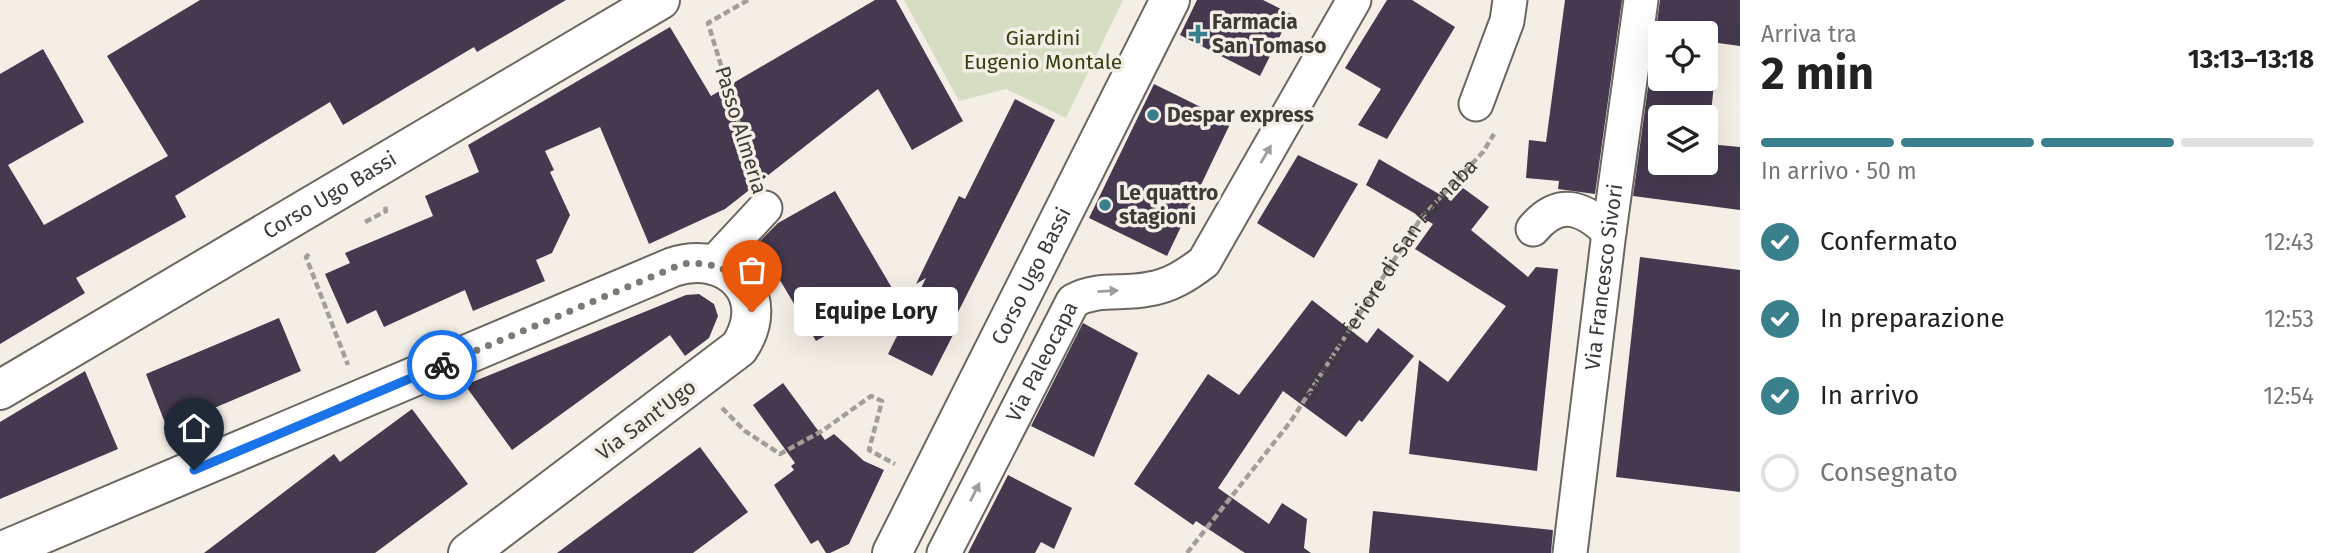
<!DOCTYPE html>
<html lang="it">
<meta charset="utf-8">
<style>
:root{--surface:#fff;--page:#f2f2f2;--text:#222;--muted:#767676;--line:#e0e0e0;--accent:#3a808c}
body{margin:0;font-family:"Fira Sans",sans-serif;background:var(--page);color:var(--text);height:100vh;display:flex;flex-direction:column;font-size:26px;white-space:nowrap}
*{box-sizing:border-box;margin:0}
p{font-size:23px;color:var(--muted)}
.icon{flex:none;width:38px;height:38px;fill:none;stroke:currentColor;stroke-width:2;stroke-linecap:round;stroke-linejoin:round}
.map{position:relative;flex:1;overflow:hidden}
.details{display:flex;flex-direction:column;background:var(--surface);width:595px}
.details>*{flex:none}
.buttons{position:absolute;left:1648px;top:21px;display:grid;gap:14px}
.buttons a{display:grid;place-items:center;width:70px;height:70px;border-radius:7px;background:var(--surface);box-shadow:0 7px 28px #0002;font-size:35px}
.pin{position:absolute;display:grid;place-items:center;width:60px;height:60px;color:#fff;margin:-72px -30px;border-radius:50% 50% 50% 0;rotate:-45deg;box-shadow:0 0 7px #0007}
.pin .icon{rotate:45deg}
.courier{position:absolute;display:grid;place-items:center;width:70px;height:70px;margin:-35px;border:5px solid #1a73e8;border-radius:50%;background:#fff;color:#222;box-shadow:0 2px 9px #0007}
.bubble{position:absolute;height:49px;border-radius:7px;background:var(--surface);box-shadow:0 7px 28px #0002;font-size:23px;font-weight:700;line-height:49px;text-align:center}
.headline em{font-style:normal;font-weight:700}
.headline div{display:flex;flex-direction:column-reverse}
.headline{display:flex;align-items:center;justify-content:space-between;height:119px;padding:0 21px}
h1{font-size:46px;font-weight:700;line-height:52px}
.bar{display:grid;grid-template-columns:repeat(4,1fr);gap:10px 7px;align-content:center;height:84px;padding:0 21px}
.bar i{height:9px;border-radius:5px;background:var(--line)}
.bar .selected{background:var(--accent)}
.bar p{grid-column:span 4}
ol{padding:0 21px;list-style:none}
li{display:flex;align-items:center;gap:21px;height:77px}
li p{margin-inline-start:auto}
li .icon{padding:7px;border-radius:50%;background:var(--accent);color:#fff;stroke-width:4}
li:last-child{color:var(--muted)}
li i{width:38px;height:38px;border:4px solid var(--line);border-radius:50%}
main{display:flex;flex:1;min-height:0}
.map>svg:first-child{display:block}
</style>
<main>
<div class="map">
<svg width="1740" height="553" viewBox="0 0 1740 553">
<rect width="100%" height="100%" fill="#f4efe6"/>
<path fill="#d5ddc3" d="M904 0H1123L1066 118 1006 89 959 101Z"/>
<path fill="#44394f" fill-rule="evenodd" d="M200 0H566L477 52 474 47 343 125 330 102 175 196 186 217 76 278 85 293 0 344V74L43 49 84 122 8 165 44 225 168 156 107 56Z
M875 0H896L963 121 912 150 878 89 725 209 649 244 600 127 545 151 554 170 550 172 570 215 552 253 536 260 545 281 473 311 465 290 384 327 376 310 347 324 325 274 350 263 345 253 433 216 425 196 479 172 468 145 670 27 711 96Z
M1197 0H1263L1291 14 1260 76 1180 35Z
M1387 0H1412L1455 27 1387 139 1358 125 1381 89 1345 68Z
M1565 0H1622L1595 194 1558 189 1559 181 1526 178 1529 140 1546 142Z
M1660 0H1740V46L1718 43 1708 144 1740 147V210L1633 196ZM1661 33H1706V79H1661ZM1661 117H1706V163H1661Z
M1154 84 1231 122 1167 256 1089 218Z
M1015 99 1055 120 949 330 954 333 932 376 888 354 926 278 916 284 959 196 965 199Z
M1298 155 1358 184 1314 258 1257 223Z
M1379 159 1451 201 1463 188 1489 207 1471 230 1528 277 1536 267 1558 269 1537 471 1409 454 1419 360 1448 382 1506 306 1415 249 1433 224 1366 185Z
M835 191 896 295 816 341 758 243 778 223Z
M1640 257 1740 270V492L1616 477Z
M699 294 714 304 718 316 709 338 685 356 670 335 512 450 465 385 686 295Z
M1312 300 1367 343 1378 328 1414 356 1362 422 1359 420 1346 437 1283 391 1218 488 1269 524 1282 503 1307 519 1304 548 1311 553H1245L1196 521 1193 525 1134 484 1208 374 1239 395Z
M279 318 301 371 167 428 146 374Z
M1083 323 1138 353 1094 457 1031 426Z
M85 371 118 449 0 499V422Z
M783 383 825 440 834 434 864 461 884 470 849 544 830 553H826L818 540 811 544 774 485 794 470 791 466 795 463 753 405Z
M412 409 468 484 375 553H204L334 454 340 462Z
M700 447 748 512 693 553H557Z
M1008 475 1072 508 1054 549 1041 542 1035 553H968Z
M1373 511 1553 530 1551 553H1369Z"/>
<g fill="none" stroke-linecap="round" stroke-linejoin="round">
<g stroke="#6b665f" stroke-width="37">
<g id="street">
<path d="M1476 104 1507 21 1510 0"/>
<path d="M1533 229C1559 198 1583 207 1609 232"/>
<path d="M713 264 765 208"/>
<path id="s2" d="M944 553 1073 301C1099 287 1122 295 1149 289 1170 286 1187 275 1204 262L1354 0"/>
<path id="s3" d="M1570 553 1609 232 1641 0"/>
</g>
</g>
<g stroke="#6b665f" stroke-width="42">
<g id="secondary">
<path id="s4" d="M0 390 660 0"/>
<path d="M0 552 673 267C729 249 774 296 739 348L468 553"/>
<path id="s5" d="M892 553 1170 0"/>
</g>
</g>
<g stroke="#a39f98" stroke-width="4.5" stroke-dasharray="7 3.5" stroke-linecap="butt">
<path d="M748 0 708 23 755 176"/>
<path d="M365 222 386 211 385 206"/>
<path d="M309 254 306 257 348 365"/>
<path d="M722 408 745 431 780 454 822 431 871 396 882 401 869 450 895 464"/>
<path id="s1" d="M1187 553 1291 421 1421 218 1483 152 1494 134"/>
</g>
<use href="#street" stroke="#fff" stroke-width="33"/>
<use href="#secondary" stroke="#fff" stroke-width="38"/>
</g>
<defs><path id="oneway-solid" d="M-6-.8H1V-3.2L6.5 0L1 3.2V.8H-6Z" transform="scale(1.75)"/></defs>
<g fill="#9e9d9b">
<use href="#oneway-solid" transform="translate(1266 154) rotate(-60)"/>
<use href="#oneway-solid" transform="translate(1108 291) rotate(-3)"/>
<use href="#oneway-solid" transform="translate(975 492) rotate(-63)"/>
</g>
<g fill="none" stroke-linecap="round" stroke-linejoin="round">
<path stroke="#7d7a74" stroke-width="7" stroke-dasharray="0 12.6" d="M442 365 682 264C717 260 748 274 752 312"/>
<path stroke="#1a73e8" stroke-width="9" d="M194 470 442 365"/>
</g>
<g fill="#3a808c" stroke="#f4efe6" stroke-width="2.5">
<path d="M1194.5 23.5h7v7h7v7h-7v7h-7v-7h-7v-7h7z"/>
<circle cx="1153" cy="115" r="7"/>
<circle cx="1105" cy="205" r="7"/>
</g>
<g text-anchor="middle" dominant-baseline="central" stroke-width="7" stroke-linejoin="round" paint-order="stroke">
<g font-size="21" font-weight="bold" fill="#3d3b37" stroke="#f4efe6" text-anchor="start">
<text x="1212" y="22">Farmacia<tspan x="1212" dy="24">San Tomaso</tspan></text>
<text x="1167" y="115">Despar express</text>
<text x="1119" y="193">Le quattro<tspan x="1119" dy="24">stagioni</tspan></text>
</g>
<g font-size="21" fill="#354011" stroke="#f4efe6">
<text x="1043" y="38">Giardini<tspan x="1043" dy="24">Eugenio Montale</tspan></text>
</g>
<g font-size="21" fill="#3d3b37" stroke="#f4efe6">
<text transform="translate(741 130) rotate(73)">Passo Almeria</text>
<text stroke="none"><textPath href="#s4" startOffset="383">Corso Ugo Bassi</textPath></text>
<text stroke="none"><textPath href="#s5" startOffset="310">Corso Ugo Bassi</textPath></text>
<text stroke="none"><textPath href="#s3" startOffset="278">Via Francesco Sivori</textPath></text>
<text stroke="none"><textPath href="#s1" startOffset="340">Salita Inferiore di San Barnaba</textPath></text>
<text stroke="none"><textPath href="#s2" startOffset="215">Via Paleocapa</textPath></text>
<text transform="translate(646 420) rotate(-37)">Via Sant'Ugo</text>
</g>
</g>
</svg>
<div class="buttons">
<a><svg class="icon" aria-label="locate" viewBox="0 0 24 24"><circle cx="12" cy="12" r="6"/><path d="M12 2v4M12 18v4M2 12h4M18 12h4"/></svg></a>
<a><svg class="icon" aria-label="layers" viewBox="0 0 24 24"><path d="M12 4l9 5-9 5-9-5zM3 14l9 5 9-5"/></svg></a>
</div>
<div class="pin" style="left:752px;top:312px;background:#ea580c"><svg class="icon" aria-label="bag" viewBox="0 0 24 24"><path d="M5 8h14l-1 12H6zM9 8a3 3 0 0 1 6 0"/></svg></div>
<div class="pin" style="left:194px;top:470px;background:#1f2937"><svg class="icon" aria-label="home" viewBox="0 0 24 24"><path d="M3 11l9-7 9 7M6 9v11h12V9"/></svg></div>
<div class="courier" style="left:442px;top:365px"><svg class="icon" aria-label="bike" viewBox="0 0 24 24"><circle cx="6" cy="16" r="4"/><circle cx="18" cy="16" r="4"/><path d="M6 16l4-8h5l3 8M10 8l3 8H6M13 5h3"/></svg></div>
<div class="bubble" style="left:794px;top:287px;width:164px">Equipe Lory</div>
</div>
<section class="details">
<div class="headline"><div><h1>2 min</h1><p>Arriva tra</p></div><em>13:13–13:18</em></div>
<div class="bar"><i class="selected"></i><i class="selected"></i><i class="selected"></i><i></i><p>In arrivo · 50 m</p></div>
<ol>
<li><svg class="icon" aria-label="check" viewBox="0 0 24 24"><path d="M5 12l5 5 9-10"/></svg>Confermato<p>12:43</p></li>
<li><svg class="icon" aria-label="check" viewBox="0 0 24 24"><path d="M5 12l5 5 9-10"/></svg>In preparazione<p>12:53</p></li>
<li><svg class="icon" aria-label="check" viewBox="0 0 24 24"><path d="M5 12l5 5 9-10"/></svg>In arrivo<p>12:54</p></li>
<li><i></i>Consegnato</li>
</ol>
</section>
</main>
